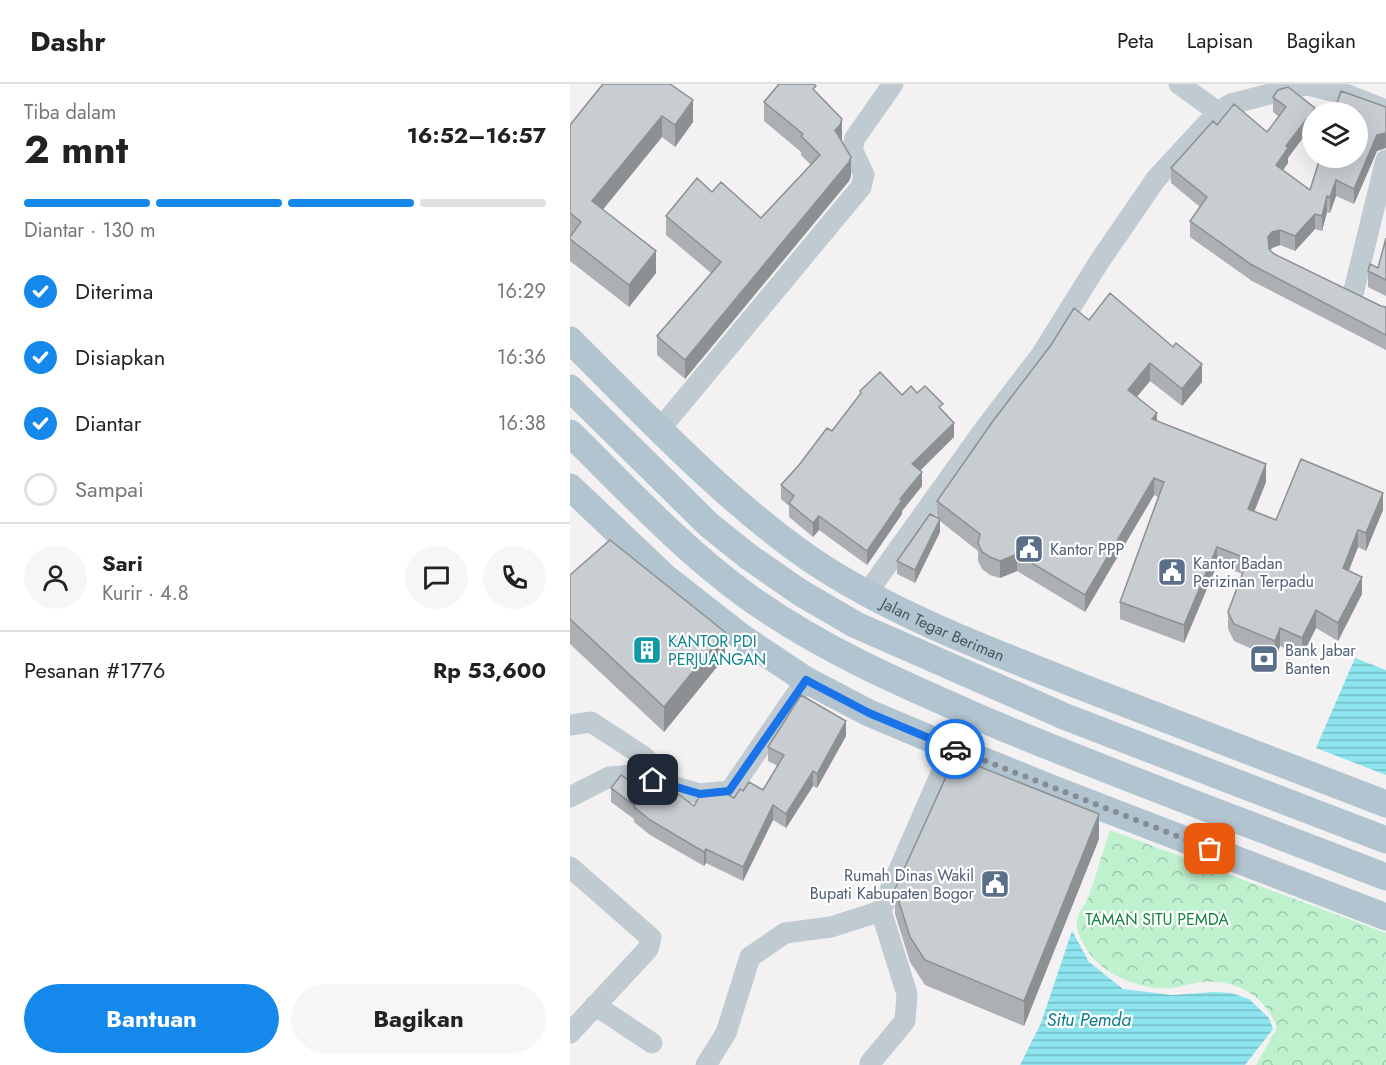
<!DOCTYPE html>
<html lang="id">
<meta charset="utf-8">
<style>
:root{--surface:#fff;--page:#f6f6f6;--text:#222;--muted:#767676;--line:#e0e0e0;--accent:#1489eb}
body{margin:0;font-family:Jost,sans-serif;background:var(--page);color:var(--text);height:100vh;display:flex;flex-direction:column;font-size:22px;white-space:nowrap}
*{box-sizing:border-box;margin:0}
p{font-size:20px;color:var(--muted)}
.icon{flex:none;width:33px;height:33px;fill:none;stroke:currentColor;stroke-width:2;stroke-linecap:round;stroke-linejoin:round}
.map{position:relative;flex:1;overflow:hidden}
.drawer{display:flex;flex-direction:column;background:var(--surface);width:570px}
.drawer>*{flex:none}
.fabs{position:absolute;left:732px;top:18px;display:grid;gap:12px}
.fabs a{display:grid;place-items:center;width:66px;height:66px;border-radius:50%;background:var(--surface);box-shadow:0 6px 24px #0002;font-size:30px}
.pin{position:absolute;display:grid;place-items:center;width:51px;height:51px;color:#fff;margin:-26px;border-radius:12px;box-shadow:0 3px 9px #0006}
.courier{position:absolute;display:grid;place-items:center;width:60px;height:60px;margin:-30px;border:4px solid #1a73e8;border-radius:50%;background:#fff;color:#222;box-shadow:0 2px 8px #0007}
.summary em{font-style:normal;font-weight:700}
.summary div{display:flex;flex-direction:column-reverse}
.summary{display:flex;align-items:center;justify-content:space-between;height:102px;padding:0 24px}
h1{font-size:39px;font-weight:700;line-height:45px}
.bar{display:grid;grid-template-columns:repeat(4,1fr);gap:9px 6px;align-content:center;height:72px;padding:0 24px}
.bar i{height:8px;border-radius:4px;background:var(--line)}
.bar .current{background:var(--accent)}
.bar p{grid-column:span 4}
.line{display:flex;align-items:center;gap:15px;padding:0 24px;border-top:2px solid var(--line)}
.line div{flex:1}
.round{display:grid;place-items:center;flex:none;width:63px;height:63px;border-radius:32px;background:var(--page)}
ol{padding:0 24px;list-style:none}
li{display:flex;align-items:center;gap:18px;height:66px}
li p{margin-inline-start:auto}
li .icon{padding:6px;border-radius:50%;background:var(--accent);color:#fff;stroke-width:4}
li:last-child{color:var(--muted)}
li i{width:33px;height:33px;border:3px solid var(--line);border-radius:50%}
.button{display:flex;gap:12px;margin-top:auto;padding:12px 24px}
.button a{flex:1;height:69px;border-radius:36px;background:var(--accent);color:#fff;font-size:24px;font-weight:700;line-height:69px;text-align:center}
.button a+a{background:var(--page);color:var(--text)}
header{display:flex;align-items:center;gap:36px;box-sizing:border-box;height:84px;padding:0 30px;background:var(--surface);border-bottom:2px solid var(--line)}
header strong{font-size:28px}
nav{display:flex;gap:33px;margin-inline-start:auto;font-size:21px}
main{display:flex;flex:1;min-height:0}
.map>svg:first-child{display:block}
</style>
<header>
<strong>Dashr</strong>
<nav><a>Peta</a><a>Lapisan</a><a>Bagikan</a></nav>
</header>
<main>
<section class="drawer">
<div class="summary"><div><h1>2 mnt</h1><p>Tiba dalam</p></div><em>16:52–16:57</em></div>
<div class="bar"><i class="current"></i><i class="current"></i><i class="current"></i><i></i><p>Diantar · 130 m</p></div>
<ol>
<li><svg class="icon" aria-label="check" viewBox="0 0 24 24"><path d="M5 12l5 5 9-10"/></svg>Diterima<p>16:29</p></li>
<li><svg class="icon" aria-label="check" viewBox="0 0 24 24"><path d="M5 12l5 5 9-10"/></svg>Disiapkan<p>16:36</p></li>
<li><svg class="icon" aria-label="check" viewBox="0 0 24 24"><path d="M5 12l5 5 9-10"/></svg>Diantar<p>16:38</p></li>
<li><i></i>Sampai</li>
</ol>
<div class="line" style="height:108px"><a class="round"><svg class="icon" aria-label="person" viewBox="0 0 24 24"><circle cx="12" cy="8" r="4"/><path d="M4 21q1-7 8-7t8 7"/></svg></a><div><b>Sari</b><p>Kurir · 4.8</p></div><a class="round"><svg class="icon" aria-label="chat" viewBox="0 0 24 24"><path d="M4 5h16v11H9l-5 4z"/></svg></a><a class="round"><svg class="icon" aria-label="phone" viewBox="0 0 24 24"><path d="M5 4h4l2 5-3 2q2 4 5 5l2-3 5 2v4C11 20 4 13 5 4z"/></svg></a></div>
<div class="line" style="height:78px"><div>Pesanan #1776</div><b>Rp 53,600</b></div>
<div class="button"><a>Bantuan</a><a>Bagikan</a></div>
</section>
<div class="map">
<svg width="816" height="981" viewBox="0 0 816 981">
<defs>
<pattern id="forest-crowns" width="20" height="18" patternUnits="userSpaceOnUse" patternTransform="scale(1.5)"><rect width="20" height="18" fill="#c0f1ce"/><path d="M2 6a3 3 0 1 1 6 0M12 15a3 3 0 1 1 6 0" fill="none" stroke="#9ec6ab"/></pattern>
<pattern id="water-rules" width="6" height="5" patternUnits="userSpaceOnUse" patternTransform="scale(1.5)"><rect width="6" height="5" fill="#8ce5ef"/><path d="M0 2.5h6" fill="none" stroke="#74bcc5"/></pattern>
</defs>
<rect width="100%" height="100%" fill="#f4f1f2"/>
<path fill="url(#forest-crowns)" d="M540 746 816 849V981H686L707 944C696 912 666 895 632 898 622 899 612 903 601 904 572 907 533 891 517 866 512 857 505 846 507 836 508 829 514 822 517 816 526 793 532 769 540 746Z"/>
<path fill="url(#water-rules)" d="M785 574 816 586V691L746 664Z
M502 847 519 878 553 905 602 911 644 908 661 909 679 915 699 934 703 945 675 981H450L471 939Z"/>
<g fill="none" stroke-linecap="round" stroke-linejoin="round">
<path stroke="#bfcad1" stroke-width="21" d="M609 0 648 28
M738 1 778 11 816 26
M783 210 816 76
M90 345 291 103 294 91 282 65 285 54 323 0
M297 509 413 347 471 271 529 178 586 95 648 28 661 20 739 0
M0 641 21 638 73 672 101 700
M0 713 39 693 64 691 130 710 160 707 236 596
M0 783 81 854 78 865 0 949
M25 921 82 959
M300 979 335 937 337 910 311 827 382 664
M136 981 156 949 180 873 215 849 261 843 311 827"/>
<g stroke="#b1c4d0" stroke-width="27">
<path id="s1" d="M0 256C76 331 151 413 240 475 321 530 421 567 512 603 614 642 715 681 816 720"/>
<path d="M0 304 139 441 179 473 231 509 286 541 496 633 816 756"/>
<path d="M0 349C57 405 112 465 177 512 253 567 339 603 424 640 553 694 685 742 816 793"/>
<path d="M0 403 96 494 170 552 236 596 299 629 382 664 486 706 816 833"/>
</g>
</g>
<path fill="#acb0b4" d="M33 0 123 38 105 63 92 53 33 125 86 189 59 223 0 177V153L1 152 0 151V41Z
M246 8 272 54 271 56 281 92 279 97 115 295 87 271V252L141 189 96 151V132L142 108 191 134 241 81 231 71V68L194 37V18Z
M703 13 745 28 718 74V79L713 86 740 106 816 23V64L807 67 784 120 766 112 760 129 757 128 752 147 745 145 725 167 710 161 702 164 700 166 704 170 811 222 816 223V266L682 197 620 153V137L630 123 601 99V84L647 41 697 48 709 33 703 28Z
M816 154V212L798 203V187L808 184Z
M519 236 632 298 612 322 580 297 567 313 587 337 696 398 684 428 706 436 813 426 796 467 788 463 779 486 792 510 768 557 746 544 732 572 710 562 705 575 664 557 658 545V528L673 490 647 481 614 559 550 535V518L588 413 584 411 515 528 447 487 430 494 420 491 412 485 408 477V467L370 437V448L345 499 327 490V477L367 434V417Z
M290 307 332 311 347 309 373 327 384 353 350 387 352 402 332 427V430L297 481 249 446 243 453 219 433V422L211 415V401L262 347 290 311Z
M0 491 155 573 94 648 0 560Z
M276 652 247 704 243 702 216 744 203 736 173 797 136 779 134 782 80 751 64 738V735L41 718V704L57 695 86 700 124 722 164 714 173 707 193 706 208 682 198 677V663Z
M529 755 454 942 355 901 340 878 325 830V805Z"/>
<path fill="#8c9092" d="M123 16V38L105 63V41Z
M745 24V28H742V42L718 74V79L706 96V81L716 62Z
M92 32V53L22 139V117Z
M272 35V54L270 60 265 46Z
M816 49V64L807 67 784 120V105L807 51Z
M281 73V92L279 97 115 295V276Z
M766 96V112L760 129V113Z
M757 112V128L752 147V132Z
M745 130V145L725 167V152Z
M710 146V161L702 164 698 169V153L702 148Z
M86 167V189L59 223V201Z
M580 279V297L558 323V306Z
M632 280V298L612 322V305Z
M587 329V346L582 335Z
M384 339V353L342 394V380Z
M696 380V398L678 443V425Z
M352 388V402L332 427V430L297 481V467L330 415Z
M584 394V411L515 528V511Z
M813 409V426L796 467V449Z
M249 432V446L243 453V439Z
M370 435V448L345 499V486Z
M788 446V463L773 501V484Z
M647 463V481L614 559V541Z
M447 470V487L430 494V477Z
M792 493V510L768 557V539Z
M746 526V544L732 572V554Z
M710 544V562L705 575V557Z
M155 548V573L94 648V623Z
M276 637V652L247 704V690Z
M243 687V702L216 744V730Z
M203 721V736L173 797V783Z
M529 730V755L454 942V917Z
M136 765V779L134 782V768Z"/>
<path fill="#c8cdd1" stroke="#8c9092" stroke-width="1.5" d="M33 0H100L123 16 105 41 92 32 22 117 86 167 59 201 0 155V153L11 138 0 129V41Z
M209 0H244L246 2 243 5 272 35 270 41 265 46 281 73 279 78 115 276 87 252 151 178 96 132 127 94 142 108 151 98 191 134 250 71 231 52 233 50 194 18Z
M718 3 745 24 716 62 718 64 706 81 740 106 750 74H788V28H764L771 7 816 23V49L807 51 784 105 766 96 760 113 757 112 752 132 745 130 725 152 710 146 702 148 698 153 699 165 704 170 811 222 816 223V251L682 181 620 137 637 113 601 84 643 37 647 41 664 20 697 48 716 23 703 13 708 6Z
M816 154V196L798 187 800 180 808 184Z
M540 209 603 263 606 259 632 280 612 305 580 279 558 306 587 329 582 335 696 380 678 425 706 436 731 375 813 409 796 449 788 446 773 484 792 493 768 539 746 526 732 554 710 544 705 557 664 540 658 528 678 475 647 463 614 541 550 518 594 398 584 394 515 511 447 470 430 477 420 473 412 468 408 459 410 450 367 417 423 337 481 261 504 224 519 236Z
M310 288 332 311 341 302 347 309 355 302 373 320 369 323 384 339 342 380 352 388 330 415 332 416 297 467 249 432 243 439 219 419 224 412 211 401 229 381 257 344 262 347 291 309 290 307Z
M360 430 370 435 345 486 327 477Z
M40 456 155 548 94 623 0 535V491Z
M231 611 276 637 247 690 243 687 216 730 203 721 173 783 136 765 134 768 80 736 64 723 65 722 41 704 51 691 57 695 63 689 76 693 86 700 88 697 92 698 124 722 132 708 150 706 164 714 170 705 173 707 179 698 193 706 214 671 198 663Z
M385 673 529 730 454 917 355 876 340 853 325 805Z"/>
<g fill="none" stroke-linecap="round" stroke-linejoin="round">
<path stroke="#848d93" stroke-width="6" stroke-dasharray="0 10.8" d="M385 665 640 765"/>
<path stroke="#1a73e8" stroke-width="8" d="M83 696 130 710 159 707 236 596 299 629 385 665"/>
</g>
<defs>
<g id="civic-square" transform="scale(1.5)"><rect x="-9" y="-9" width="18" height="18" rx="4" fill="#5c6f8a" stroke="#fff"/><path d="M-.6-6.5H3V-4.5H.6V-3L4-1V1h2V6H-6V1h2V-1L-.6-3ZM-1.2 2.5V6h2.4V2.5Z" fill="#fff"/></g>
<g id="building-square" transform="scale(1.5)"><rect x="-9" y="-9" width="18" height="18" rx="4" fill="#0f9aa8" stroke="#fff"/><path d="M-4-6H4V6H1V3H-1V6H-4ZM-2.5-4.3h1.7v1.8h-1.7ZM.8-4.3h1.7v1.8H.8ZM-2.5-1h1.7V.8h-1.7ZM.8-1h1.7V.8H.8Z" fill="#fff"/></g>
<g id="bank-square" transform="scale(1.5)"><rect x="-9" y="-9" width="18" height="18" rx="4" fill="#5c6f8a" stroke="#fff"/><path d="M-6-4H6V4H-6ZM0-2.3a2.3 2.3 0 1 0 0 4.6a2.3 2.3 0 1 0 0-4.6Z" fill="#fff"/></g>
</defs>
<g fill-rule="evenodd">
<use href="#civic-square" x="459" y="465"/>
<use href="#civic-square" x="602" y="488"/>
<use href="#building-square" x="77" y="566"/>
<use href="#bank-square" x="694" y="575"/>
<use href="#civic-square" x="425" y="800"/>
</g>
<g text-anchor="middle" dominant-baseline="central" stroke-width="4.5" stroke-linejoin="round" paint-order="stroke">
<g font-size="16" fill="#4e5e75" stroke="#fff" text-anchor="start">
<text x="480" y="465">Kantor PPP</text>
<text x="623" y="479">Kantor Badan<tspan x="623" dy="18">Perizinan Terpadu</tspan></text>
<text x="715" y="566">Bank Jabar<tspan x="715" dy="18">Banten</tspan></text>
<text x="404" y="791" text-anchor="end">Rumah Dinas Wakil<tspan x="404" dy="18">Bupati Kabupaten Bogor</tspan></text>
</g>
<g font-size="16" fill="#485760" stroke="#fff">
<text stroke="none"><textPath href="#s1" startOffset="476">Jalan Tegar Beriman</textPath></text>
</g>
<g font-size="16" fill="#0d838f" stroke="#fff" text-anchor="start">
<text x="98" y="557">KANTOR PDI<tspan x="98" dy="18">PERJUANGAN</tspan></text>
</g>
<g font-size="16" fill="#158541" stroke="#fff">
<text x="587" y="835">TAMAN SITU PEMDA</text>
</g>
<g font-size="18" font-style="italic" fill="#0a7d8a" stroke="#fff">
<text x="519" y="936">Situ Pemda</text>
</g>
</g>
</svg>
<div class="fabs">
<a><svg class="icon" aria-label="layers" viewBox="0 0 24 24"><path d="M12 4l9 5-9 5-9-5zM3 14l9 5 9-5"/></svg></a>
</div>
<div class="pin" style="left:640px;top:765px;background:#ea580c"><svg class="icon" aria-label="bag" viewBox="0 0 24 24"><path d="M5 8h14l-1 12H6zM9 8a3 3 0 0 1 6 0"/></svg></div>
<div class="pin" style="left:83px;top:696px;background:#1f2937"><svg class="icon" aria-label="home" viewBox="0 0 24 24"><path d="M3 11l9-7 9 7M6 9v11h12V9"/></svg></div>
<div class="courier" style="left:385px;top:665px"><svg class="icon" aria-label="car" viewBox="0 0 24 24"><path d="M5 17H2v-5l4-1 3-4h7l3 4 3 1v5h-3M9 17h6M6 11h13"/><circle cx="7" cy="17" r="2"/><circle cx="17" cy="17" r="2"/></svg></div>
</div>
</main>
